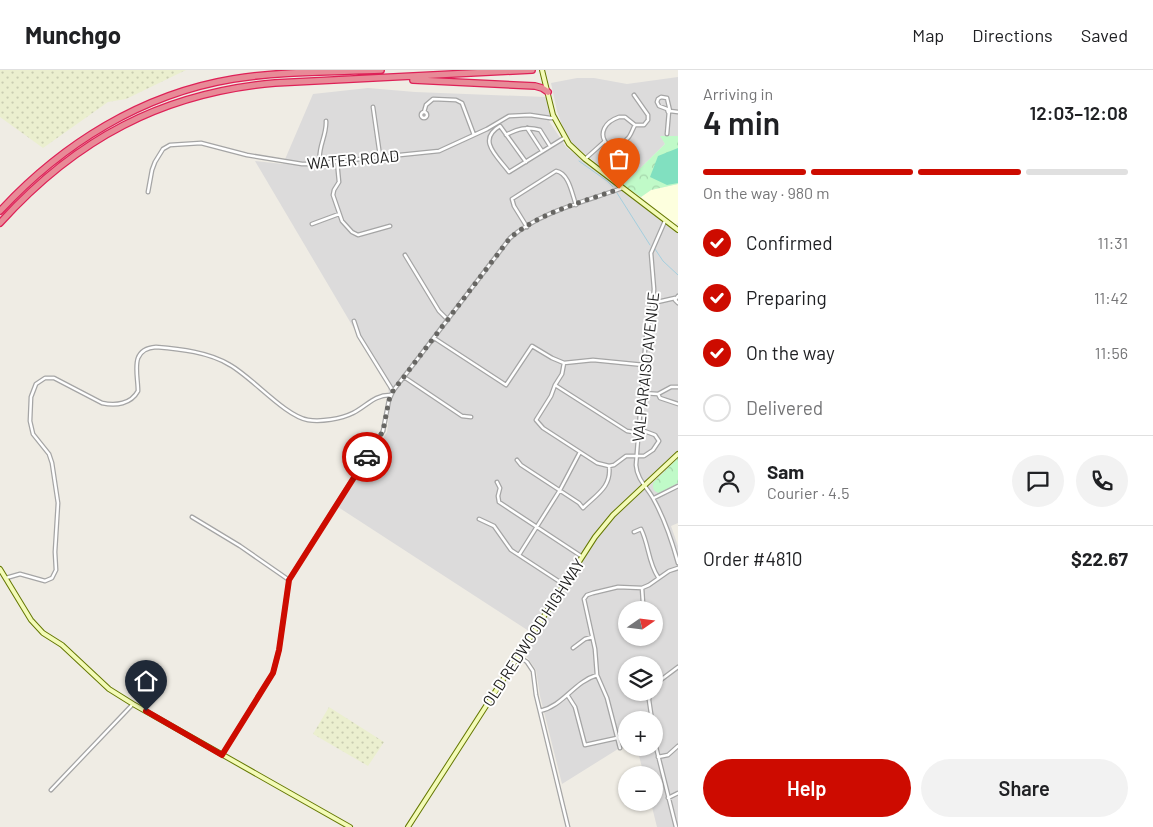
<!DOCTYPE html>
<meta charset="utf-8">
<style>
:root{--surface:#fff;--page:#f2f2f2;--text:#202124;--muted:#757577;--line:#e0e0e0;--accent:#cd0b00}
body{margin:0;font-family:Barlow,sans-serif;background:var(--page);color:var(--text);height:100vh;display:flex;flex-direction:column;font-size:19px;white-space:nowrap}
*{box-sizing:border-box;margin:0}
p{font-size:16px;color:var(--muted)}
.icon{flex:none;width:28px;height:28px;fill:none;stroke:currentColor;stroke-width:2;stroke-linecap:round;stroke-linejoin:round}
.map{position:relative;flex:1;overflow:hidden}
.panel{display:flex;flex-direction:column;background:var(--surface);width:475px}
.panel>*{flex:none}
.needle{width:32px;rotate:76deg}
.fabs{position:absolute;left:618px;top:531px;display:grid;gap:10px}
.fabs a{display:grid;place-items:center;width:45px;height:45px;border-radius:50%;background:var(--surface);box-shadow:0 1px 4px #0004;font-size:25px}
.pin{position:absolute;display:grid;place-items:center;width:42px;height:42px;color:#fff;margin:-51px -21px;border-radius:50% 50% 50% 0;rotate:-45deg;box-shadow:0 0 5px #0007}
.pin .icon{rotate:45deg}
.courier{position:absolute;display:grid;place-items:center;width:50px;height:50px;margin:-25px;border:4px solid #cd0b00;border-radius:50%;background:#fff;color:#222;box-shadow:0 1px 6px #0007}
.headline em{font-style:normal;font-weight:600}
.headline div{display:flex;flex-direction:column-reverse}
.headline{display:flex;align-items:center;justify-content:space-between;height:85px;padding:0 25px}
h1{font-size:32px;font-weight:600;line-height:38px}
.bar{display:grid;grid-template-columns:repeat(4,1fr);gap:8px 5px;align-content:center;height:60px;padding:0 25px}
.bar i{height:6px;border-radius:4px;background:var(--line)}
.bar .active{background:var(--accent)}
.bar p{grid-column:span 4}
.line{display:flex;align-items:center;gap:12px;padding:0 25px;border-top:1px solid var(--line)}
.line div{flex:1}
.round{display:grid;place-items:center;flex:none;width:52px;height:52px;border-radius:26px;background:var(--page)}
ol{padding:0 25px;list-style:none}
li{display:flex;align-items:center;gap:15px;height:55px}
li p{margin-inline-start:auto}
li .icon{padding:5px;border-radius:50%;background:var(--accent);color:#fff;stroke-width:4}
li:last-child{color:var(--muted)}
li i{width:28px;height:28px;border:2px solid var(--line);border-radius:50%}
.cta{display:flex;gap:10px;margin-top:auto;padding:10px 25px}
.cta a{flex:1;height:58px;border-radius:30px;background:var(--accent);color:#fff;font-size:20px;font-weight:600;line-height:58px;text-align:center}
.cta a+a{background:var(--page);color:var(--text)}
header{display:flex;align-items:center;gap:30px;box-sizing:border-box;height:70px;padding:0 25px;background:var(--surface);border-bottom:1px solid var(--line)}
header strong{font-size:24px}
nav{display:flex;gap:28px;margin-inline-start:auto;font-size:18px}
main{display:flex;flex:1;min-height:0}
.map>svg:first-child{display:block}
</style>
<header>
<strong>Munchgo</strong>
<nav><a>Map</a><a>Directions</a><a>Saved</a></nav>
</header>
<main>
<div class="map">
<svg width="678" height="757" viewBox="0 0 678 757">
<defs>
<pattern id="farmland-dots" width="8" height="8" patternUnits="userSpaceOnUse" patternTransform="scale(1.25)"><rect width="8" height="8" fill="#ebefcf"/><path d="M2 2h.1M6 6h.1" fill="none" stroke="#c9ccb1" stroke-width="1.8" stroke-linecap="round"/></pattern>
<pattern id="park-crowns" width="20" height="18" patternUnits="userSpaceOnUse" patternTransform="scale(1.25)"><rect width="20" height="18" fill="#c0fac8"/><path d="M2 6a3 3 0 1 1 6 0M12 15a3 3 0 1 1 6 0" fill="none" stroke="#a5d6ab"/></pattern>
</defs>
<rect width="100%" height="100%" fill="#efece4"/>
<path fill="#dcdbdb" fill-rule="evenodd" d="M678 7V66H661L665 74 623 115 574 75 565 63 557 41 551 13 577 8H594L627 14Z
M368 18 415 22 546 27 551 49 549 51 566 77 678 164V453L671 456 678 476V757H657L651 733 654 732V705H644L637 678H654V650H626V674L562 714 540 626 536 600 525 584 535 565 338 437 387 362 390 336 388 316 255 91 283 94 313 24ZM626 540H654V568H626ZM626 595H654V622H626Z"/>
<path fill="#fdffde" d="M678 114V153L673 155 641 127 651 120Z"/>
<path fill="url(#farmland-dots)" d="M0 0H186L126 29 108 32 43 78 0 47Z
M329 637 384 672 368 696 313 664Z"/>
<path fill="url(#park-crowns)" d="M660 66H678V114L651 120 641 127 623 115 665 74Z
M678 388V413L659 423C653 421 653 419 653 413Z"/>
<path fill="#81e0c0" d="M678 78V113L667 115 650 107 658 86Z"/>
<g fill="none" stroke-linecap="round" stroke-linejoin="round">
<path stroke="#a4cede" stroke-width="1" d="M579 91 607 111 613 117
M617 123 650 175
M655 179 663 191 678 205"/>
<g stroke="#a5a5a5" stroke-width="5">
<path id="minor" d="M634 25 648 45V50L644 55H635
M373 37 380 86
M421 45a3 3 0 1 1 6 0a3 3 0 1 1-6 0Z
M424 42 426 35 433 29 456 30 462 33 474 65
M668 42 667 39 659 36 657 32 658 29 661 27 667 28 670 41 678 42
M619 47H625L635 55C632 60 631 66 627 69 610 92 587 58 619 47Z
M527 58 542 81
M667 64 669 41
M506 65C517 59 527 56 540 60L550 76
M585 89 604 72
M337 91 339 112 334 120 333 125 342 151 352 162 358 165 390 156
M526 92 500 56C476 70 498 87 509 102L564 68
M320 93C317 78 327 66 326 51
M148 122 152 100 155 92 163 79 170 75 201 73 247 85 302 94H312L439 81 487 59 509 46 530 45 550 48H555
M665 151 651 183 654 219 653 233 646 267 636 395C637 410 648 418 654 430 665 450 672 471 678 493
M312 154 339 144
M527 157 514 136 512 129 556 101C569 103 572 124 576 135
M405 185 439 241 448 250
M678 226 675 230 678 233
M653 233 675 228
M354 251 359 266 393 321
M434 268 506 315 532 276 552 288 564 293 593 290 644 295
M404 307 462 346 471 347
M555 315 627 361 639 363
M642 323 658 324 671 317H678
M658 324 660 328 678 334
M580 382 597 393 609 396 614 395 626 386H644L653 380 659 371 655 365 639 359
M517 390 521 395 579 433 583 438C596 425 612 417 609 396
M497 412 500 418 498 426 499 432 581 486
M654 428 678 416
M192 447 240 476 289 510
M479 449 494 456 511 480 563 514
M634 462 641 459C649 475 648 492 658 507
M519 485 560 420 580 382 543 358 536 350 551 326 555 315 562 304 564 293
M6 508 20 504 45 511 52 508 56 500 55 482 58 433 52 393 49 384 33 364 30 351 31 327 36 314 45 308H54L102 333C116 336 131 334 138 321 138 303 129 279 156 277 180 279 209 282 230 295 253 308 285 346 308 350 321 352 341 349 353 343 367 336 374 325 390 325
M641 540 643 533 642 518
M625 553H626
M573 578 585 569 592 567
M518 586 527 592 533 601 536 625 568 757
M654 615 678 597
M650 622 649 630 652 650
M568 626 575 637 585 675 626 666
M540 641C563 636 574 612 597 605
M654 669 676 757
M620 678 607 628 597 605 595 579 584 529 587 525 593 523 618 517 642 518 649 515 669 501 678 498
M222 685 273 603 279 580 289 510 383 361 389 330 393 321 510 168C541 141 585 132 622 118
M658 687 668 685 678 676
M51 720 133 634
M668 728 678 723"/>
</g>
<g stroke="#657803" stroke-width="6">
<path id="secondary" d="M542 0 553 45 569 74 585 89 678 160
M0 499 31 550 43 563 62 575 109 619 133 634 350 757
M408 757 595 467 613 445 678 384"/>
</g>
<g stroke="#de2157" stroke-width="8">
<path id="motorway" d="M413 10 535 16 542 18 548 22
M0 141C62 74 142 24 233 9 282 1 332 2 381 0
M0 153C76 69 162 23 275 13L532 0"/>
</g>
<use href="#minor" stroke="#fff" stroke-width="2.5"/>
<use href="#secondary" stroke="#f3fbb7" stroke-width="4"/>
<use href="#motorway" stroke="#e88a97" stroke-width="5.5"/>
</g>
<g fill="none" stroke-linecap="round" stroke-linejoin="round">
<path stroke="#676663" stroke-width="5" stroke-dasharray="0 9" d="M367 387 383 361 389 330 393 321 510 168C540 142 583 132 619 119"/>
<path stroke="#cd0b00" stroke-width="6" d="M146 641 222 685 273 603 279 580 289 510 367 387"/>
</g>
<g text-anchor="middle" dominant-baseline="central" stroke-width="4" stroke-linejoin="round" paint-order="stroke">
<g font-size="16" fill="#1e1e1e" stroke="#fff">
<text transform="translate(353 89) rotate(-5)">WATER ROAD</text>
<text transform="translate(645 297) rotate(-84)">VALPARAISO AVENUE</text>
<text transform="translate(533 562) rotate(-57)">OLD REDWOOD HIGHWAY</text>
</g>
</g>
</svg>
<div class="fabs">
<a><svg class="needle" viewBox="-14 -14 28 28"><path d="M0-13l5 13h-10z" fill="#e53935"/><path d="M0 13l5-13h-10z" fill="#757577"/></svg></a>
<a><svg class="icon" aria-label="layers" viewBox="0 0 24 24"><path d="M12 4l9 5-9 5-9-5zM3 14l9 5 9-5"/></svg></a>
<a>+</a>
<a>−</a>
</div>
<div class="pin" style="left:619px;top:119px;background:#ea580c"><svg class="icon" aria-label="bag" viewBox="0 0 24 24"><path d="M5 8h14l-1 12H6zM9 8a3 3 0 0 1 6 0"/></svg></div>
<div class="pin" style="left:146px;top:641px;background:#1f2937"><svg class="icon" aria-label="home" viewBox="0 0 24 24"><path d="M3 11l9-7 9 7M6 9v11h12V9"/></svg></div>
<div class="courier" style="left:367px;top:387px"><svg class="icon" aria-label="car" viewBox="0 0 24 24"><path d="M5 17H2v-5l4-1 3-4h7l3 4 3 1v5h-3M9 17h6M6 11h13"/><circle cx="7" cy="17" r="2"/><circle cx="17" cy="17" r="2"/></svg></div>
</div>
<section class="panel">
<div class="headline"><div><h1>4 min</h1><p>Arriving in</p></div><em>12:03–12:08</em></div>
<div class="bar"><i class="active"></i><i class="active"></i><i class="active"></i><i></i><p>On the way · 980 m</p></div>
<ol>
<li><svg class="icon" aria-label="check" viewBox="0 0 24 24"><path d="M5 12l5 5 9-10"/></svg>Confirmed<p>11:31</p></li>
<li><svg class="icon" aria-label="check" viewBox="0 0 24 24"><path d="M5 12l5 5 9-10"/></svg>Preparing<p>11:42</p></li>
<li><svg class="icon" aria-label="check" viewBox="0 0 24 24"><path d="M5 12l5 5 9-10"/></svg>On the way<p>11:56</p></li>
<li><i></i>Delivered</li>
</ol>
<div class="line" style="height:90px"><a class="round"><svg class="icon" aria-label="person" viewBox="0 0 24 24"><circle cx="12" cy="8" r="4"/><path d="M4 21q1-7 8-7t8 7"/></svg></a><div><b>Sam</b><p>Courier · 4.5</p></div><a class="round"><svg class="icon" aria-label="chat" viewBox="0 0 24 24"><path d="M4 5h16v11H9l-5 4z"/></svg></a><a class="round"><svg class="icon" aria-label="phone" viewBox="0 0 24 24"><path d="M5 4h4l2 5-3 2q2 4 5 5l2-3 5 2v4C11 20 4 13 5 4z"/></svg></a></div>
<div class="line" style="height:65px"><div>Order #4810</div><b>$22.67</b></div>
<div class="cta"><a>Help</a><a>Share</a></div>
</section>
</main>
